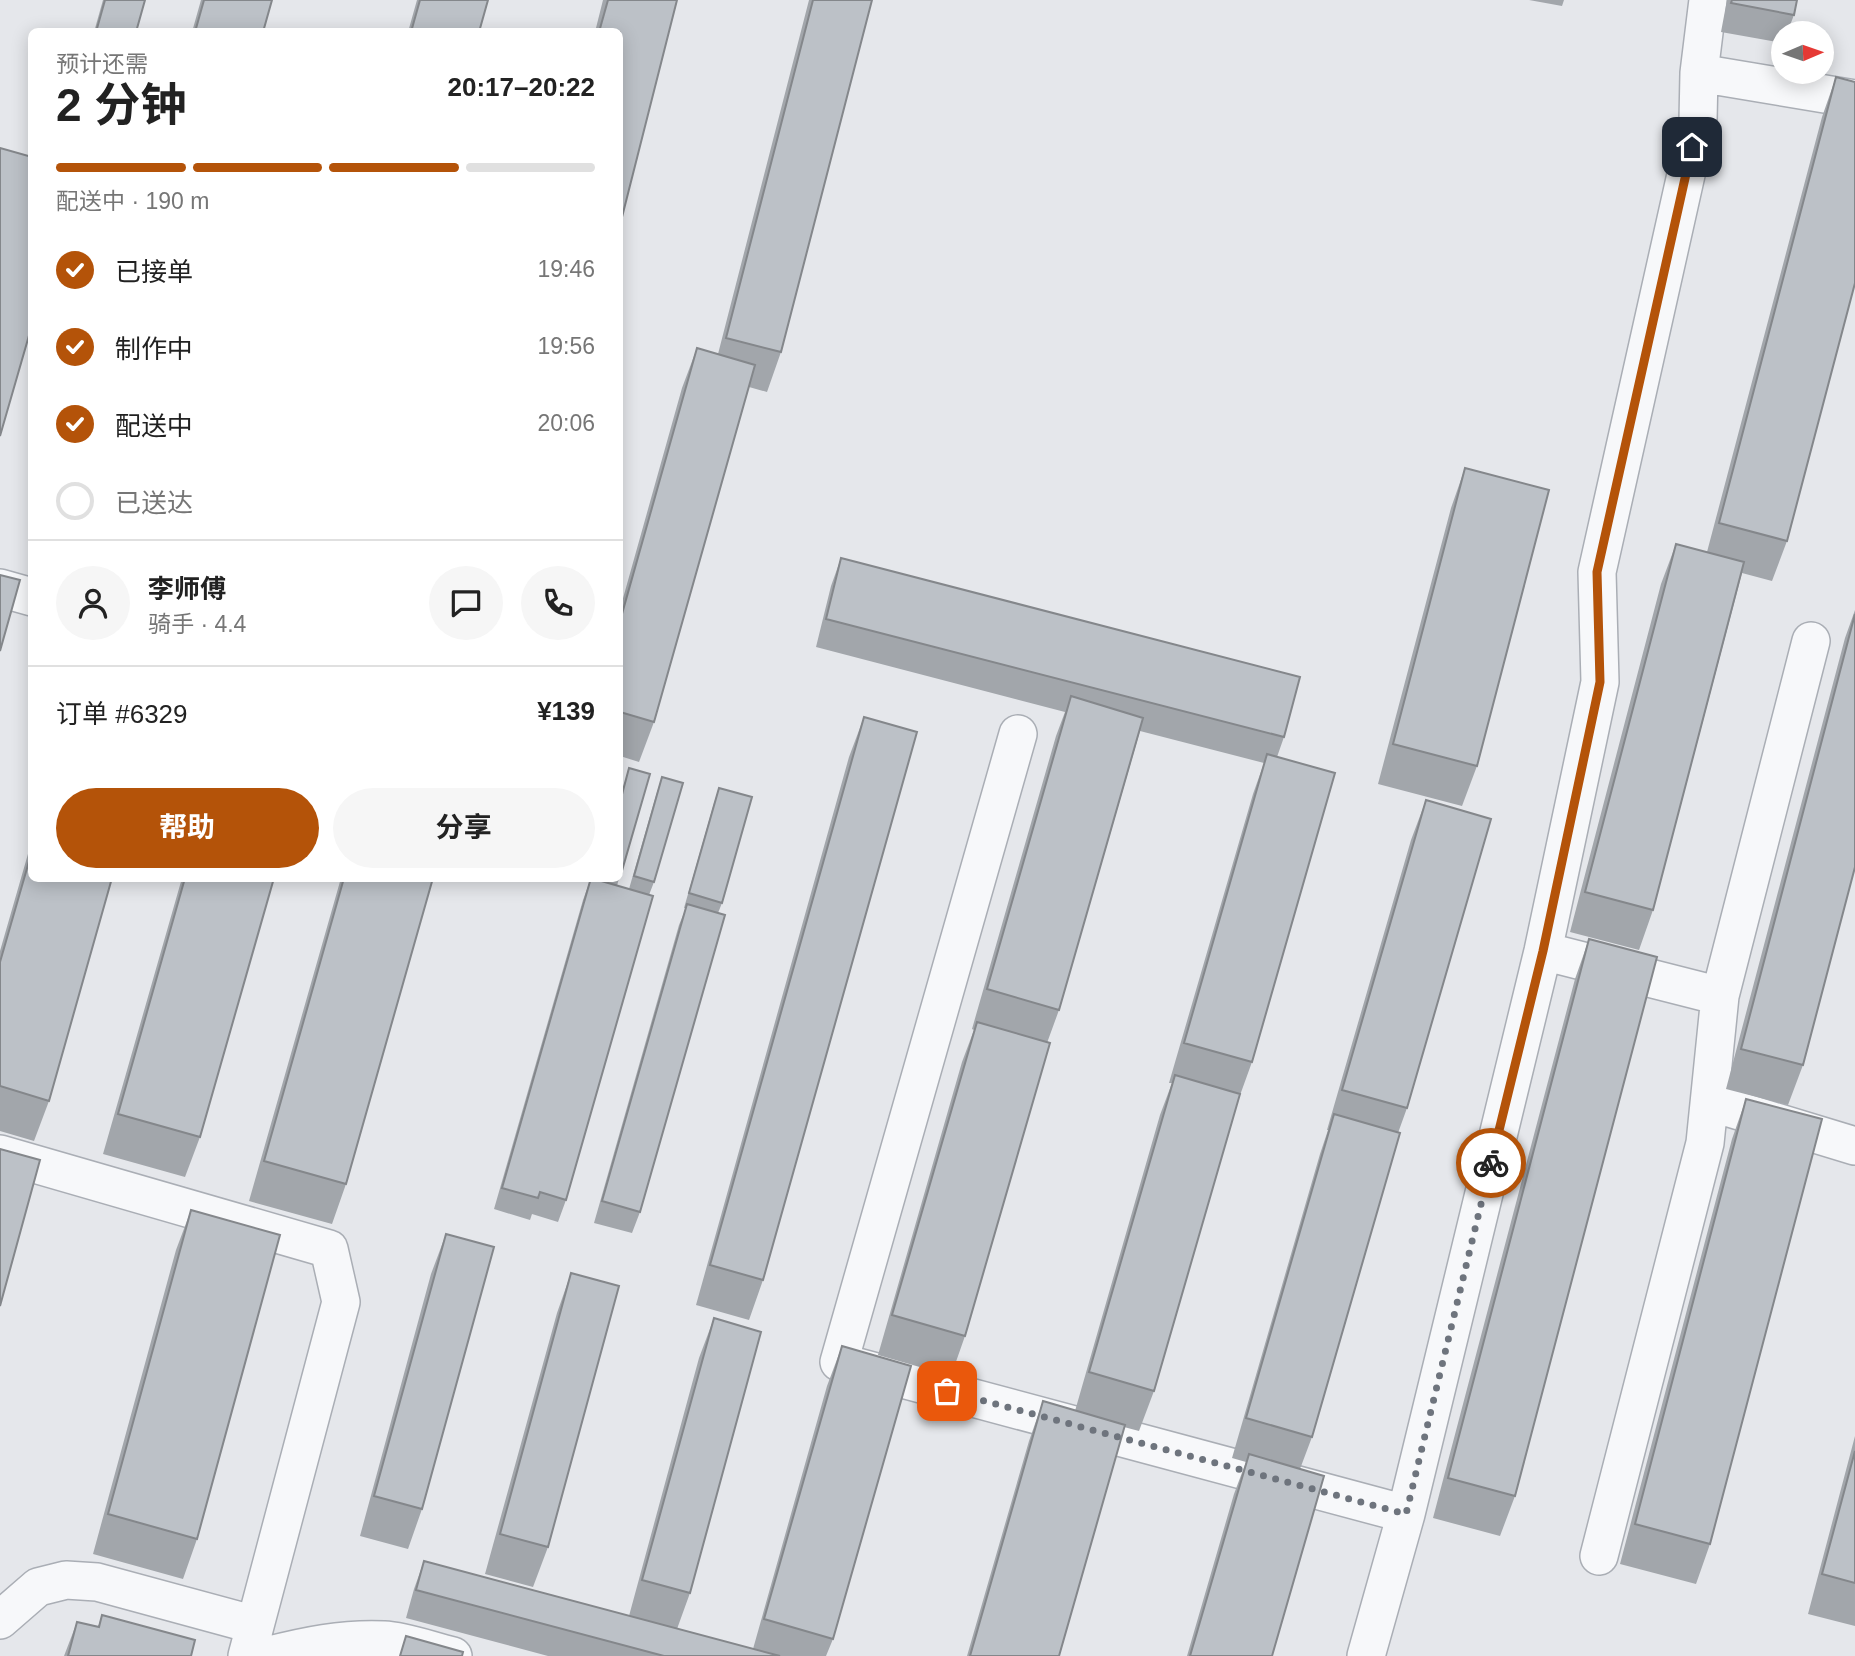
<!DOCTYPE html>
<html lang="zh">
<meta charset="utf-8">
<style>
:root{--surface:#fff;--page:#f6f6f6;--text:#222;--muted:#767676;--line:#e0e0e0;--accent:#b45309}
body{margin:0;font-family:Arial,"Noto Sans SC",sans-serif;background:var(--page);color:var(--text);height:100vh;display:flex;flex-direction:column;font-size:26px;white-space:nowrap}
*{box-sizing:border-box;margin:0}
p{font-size:23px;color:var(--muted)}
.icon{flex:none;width:38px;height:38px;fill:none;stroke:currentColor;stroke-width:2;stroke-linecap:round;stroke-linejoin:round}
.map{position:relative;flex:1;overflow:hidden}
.details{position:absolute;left:28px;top:28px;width:595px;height:854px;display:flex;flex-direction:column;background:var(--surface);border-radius:10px;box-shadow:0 4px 18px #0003}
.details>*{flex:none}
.needle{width:46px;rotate:88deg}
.tools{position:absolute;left:1771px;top:21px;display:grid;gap:14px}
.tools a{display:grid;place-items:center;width:63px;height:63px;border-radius:50%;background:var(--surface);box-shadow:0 4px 18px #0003;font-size:35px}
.pin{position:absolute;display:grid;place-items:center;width:60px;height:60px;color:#fff;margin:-30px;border-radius:14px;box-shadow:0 4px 10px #0006}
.courier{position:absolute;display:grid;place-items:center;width:70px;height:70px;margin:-35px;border:5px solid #b45309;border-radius:50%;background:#fff;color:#222;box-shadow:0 2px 9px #0007}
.head em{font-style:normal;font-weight:700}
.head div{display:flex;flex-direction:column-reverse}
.head{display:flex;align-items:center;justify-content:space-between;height:119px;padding:0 28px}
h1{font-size:46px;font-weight:700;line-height:52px}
.bar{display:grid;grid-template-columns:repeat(4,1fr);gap:10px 7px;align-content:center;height:84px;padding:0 28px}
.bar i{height:9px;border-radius:5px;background:var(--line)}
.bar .current{background:var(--accent)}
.bar p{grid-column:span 4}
.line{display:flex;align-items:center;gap:18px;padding:0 28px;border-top:2px solid var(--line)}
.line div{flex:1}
.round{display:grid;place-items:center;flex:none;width:74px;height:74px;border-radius:37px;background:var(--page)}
ol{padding:0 28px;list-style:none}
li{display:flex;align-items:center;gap:21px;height:77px}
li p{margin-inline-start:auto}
li .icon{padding:7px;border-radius:50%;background:var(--accent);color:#fff;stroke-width:4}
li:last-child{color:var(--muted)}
li i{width:38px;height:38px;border:4px solid var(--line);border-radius:50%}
.cta{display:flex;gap:14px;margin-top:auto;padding:14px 28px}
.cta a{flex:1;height:80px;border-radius:42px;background:var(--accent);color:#fff;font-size:28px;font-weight:700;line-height:80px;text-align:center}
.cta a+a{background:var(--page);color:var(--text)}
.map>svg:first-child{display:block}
</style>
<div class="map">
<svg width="1855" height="1656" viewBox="0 0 1855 1656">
<rect width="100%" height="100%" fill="#e5e7eb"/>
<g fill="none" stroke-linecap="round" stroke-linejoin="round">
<g stroke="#aaaeb5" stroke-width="40">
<path id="minor" d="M1699 73 1855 99
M0 588 32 597
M1018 734 839 1362 1406 1514
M1543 951 1720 996
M1710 1102 1855 1146
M0 1154 329 1249 341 1302 247 1656
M1599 1556 1705 1143 1720 996 1811 641
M0 1620 38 1587 66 1580 97 1582 255 1625
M266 1656C305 1646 343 1638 384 1640 406 1641 431 1651 453 1656
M1366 1656 1406 1514 1543 951 1600 682 1597 572 1698 121 1699 73 1708 0"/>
</g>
<use href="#minor" stroke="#f7f8fa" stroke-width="37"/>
</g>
<path fill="#a2a6ab" d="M103 0H145L136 32H94Z
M201 0H272L263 32H192Z
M417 0H488L479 32H408Z
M603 0H677L620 32H595Z
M809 0H872L781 352 767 392 749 387 654 722 639 762 620 756V609L682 388 697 348 718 354Z
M1529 0H1564L1562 6Z
M1727 0H1797L1794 15 1787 33H1783V43L1721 32Z
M1836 77 1787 541 1772 581 1742 573 1653 910 1639 950 1570 932 1661 584 1676 544 1707 552 1822 117Z
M1465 468 1477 766 1462 806 1378 784 1451 508Z
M841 558 1284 737 1277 757 1252 1062 1239 1098 1154 1391 1139 1431 1124 1427 1059 1656H967L1029 1441 1043 1401 1075 1411 1160 1115 1172 1083H1169L1253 794 1264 763 1140 731 1059 1010 1047 1043 965 1336 951 1376 878 1355 962 1062 974 1030 972 1029 1056 736 1065 712 816 647 831 586Z
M1855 610V867L1803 1065 1788 1105 1726 1089 1845 638Z
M864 717 763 1280 749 1320 696 1305 849 757Z
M629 768 650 774 620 878V798Z
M662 777 654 882 649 895 566 1200 558 1222 532 1214 530 1220 494 1209 583 900 591 878 596 880V878H619L617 886 629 889 657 792Z
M719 788 722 903 718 913 640 1212 632 1233 594 1223 679 925 686 908H684L714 803Z
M1426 800 1407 1108 1398 1133 1312 1437 1300 1469 1272 1656H1187L1234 1494 1246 1462 1232 1458 1320 1154 1328 1130H1327L1411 840Z
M32 840V878L49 1101 34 1141 0 1131V951Z
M182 878H274L200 1137 185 1177 103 1154Z
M341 878H433L346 1184 332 1224 249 1201Z
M1589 939 1515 1496 1500 1536 1433 1518 1575 979Z
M1746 1099 1710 1544 1696 1584 1620 1564 1732 1139Z
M191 1210 197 1539 183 1579 93 1554 176 1250Z
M446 1234 422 1509 408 1549 360 1536 431 1274Z
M571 1273 548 1547 533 1587 485 1574 557 1313Z
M714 1318 690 1593 677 1629 753 1649 827 1386 842 1346 833 1639 826 1656H548L406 1618 414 1589 424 1561 629 1616 699 1358Z
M1855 1436V1626L1808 1614Z
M102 1615 191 1656H64L77 1622 98 1627Z"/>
<path fill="#bcc1c7" stroke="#84878b" stroke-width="2" d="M105 0H145L136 32H96Z
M204 0H272L263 32H195Z
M420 0H488L479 32H411Z
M608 0H677L620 225V32H599Z
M813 0H872L781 352 726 338Z
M1732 0H1797L1794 15 1731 3Z
M1836 77 1855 82V283L1787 541 1719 523Z
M0 148 32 157V325L0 436Z
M697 348 755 365 654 722 620 712V621Z
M1465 468 1549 490 1477 766 1393 744Z
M1676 544 1744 562 1653 910 1585 892Z
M841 558 1300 677 1284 737 826 619Z
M0 575 20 580 0 651Z
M1855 614V867L1803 1065 1741 1049Z
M1071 696 1143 718 1059 1010 987 989Z
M864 717 917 732 763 1280 710 1265Z
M1267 754 1335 773 1252 1062 1184 1043Z
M629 768 650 774 621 874 620 873V802Z
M662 777 683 783 654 882 634 876Z
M719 788 752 797 722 903 689 893Z
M1426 800 1491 819 1407 1108 1342 1090Z
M32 851V878H112L49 1101 0 1086V962Z
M185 878H274L200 1137 118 1114Z
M344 878H433L346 1184 264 1161Z
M591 878 653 896 566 1200 540 1192 538 1198 502 1188Z
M687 904 725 915 640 1212 602 1201Z
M1589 939 1657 957 1515 1496 1448 1478Z
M977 1022 1050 1043 965 1336 892 1315Z
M1175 1075 1240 1094 1154 1391 1089 1372Z
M1746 1099 1822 1119 1710 1544 1635 1524Z
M1334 1114 1400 1133 1312 1437 1246 1418Z
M0 1149 40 1160 0 1306Z
M191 1210 280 1235 197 1539 108 1514Z
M446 1234 494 1247 422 1509 374 1496Z
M571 1273 619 1286 548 1547 500 1534Z
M714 1318 761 1332 690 1593 642 1580Z
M842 1346 911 1366 833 1639 764 1619Z
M1043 1401 1125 1425 1059 1656H970Z
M1855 1451V1583L1822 1574Z
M1249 1454 1324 1476 1272 1656H1190Z
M424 1561 780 1656H664L416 1590Z
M102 1615 195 1640 191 1656H68L77 1622 99 1627Z
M406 1636 463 1652 462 1656H400Z"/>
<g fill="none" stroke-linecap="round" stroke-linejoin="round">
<path stroke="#6e747d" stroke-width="7" stroke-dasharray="0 12.6" d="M947 1391 1406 1514 1491 1163"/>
<path stroke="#b45309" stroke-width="9" d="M1491 1163 1543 951 1600 682 1597 572 1692 147"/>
</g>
</svg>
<div class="tools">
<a><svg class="needle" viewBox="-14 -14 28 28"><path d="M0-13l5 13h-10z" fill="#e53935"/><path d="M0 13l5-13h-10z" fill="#767676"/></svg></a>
</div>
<div class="pin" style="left:947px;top:1391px;background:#ea580c"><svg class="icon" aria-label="bag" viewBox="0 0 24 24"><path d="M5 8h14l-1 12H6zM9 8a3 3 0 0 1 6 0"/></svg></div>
<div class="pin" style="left:1692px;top:147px;background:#1f2937"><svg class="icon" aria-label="home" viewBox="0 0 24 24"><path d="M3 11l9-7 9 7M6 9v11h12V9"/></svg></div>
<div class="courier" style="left:1491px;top:1163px"><svg class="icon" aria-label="bike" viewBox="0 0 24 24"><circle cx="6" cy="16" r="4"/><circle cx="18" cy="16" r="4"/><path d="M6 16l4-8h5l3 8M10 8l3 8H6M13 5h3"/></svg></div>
<section class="details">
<div class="head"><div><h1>2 分钟</h1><p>预计还需</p></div><em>20:17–20:22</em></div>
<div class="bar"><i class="current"></i><i class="current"></i><i class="current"></i><i></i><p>配送中 · 190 m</p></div>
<ol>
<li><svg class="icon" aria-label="check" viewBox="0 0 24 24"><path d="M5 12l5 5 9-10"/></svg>已接单<p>19:46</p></li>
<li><svg class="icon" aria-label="check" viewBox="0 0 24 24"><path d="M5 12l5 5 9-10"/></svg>制作中<p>19:56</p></li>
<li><svg class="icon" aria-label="check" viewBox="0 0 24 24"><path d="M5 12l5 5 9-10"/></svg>配送中<p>20:06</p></li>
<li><i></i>已送达</li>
</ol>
<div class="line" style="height:126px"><a class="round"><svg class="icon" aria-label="person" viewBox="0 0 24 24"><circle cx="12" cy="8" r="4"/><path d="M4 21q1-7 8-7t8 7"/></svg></a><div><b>李师傅</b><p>骑手 · 4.4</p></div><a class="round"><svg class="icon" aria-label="chat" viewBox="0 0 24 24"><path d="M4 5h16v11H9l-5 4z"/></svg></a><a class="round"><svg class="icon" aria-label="phone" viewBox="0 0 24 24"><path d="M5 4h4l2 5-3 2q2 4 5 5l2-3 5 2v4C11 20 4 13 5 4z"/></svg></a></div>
<div class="line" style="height:91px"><div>订单 #6329</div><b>¥139</b></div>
<div class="cta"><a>帮助</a><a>分享</a></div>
</section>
</div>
